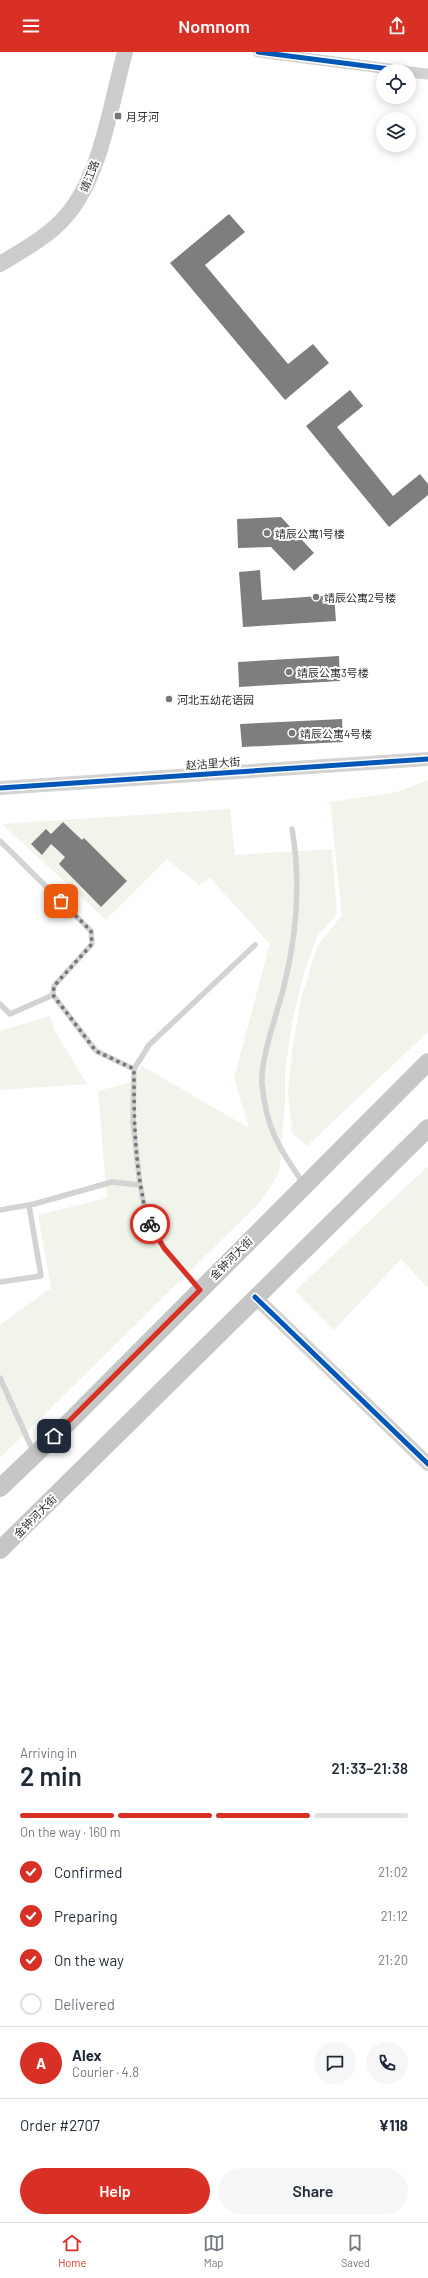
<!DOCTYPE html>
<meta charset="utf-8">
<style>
:root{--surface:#fff;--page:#f6f6f7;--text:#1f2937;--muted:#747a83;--line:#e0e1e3;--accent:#d93025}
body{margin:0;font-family:Barlow,"Noto Sans SC",sans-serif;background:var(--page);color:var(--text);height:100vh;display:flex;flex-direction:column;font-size:15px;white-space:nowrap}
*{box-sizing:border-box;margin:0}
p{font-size:13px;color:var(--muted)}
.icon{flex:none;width:22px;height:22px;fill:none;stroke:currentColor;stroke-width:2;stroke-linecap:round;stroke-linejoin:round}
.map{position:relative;height:1682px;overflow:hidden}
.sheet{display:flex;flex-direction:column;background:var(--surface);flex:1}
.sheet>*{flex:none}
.tools{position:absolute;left:376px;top:12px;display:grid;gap:8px}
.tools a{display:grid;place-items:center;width:40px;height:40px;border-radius:50%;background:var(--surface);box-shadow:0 2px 10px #0003;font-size:20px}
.pin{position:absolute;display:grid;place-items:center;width:34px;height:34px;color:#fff;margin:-17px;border-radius:8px;box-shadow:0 2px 6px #0006}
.courier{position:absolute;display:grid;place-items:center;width:40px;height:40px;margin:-20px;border:3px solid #d93025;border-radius:50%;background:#fff;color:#222;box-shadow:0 1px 5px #0007}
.head em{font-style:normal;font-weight:600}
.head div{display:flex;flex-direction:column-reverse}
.head{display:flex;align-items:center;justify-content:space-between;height:68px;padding:0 20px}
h1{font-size:26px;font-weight:600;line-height:30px}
.bar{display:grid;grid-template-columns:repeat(4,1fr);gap:6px 4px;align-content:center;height:48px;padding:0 20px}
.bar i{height:5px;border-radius:3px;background:var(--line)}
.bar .active{background:var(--accent)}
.bar p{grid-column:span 4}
.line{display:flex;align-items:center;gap:10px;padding:0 20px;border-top:1px solid var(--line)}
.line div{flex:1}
.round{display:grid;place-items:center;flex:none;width:42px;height:42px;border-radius:21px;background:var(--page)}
ol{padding:0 20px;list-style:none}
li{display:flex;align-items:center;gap:12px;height:44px}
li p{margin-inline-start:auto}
li .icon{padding:4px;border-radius:50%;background:var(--accent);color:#fff;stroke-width:4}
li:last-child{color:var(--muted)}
li i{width:22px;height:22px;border:2px solid var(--line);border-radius:50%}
.button{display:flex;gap:8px;margin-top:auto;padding:8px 20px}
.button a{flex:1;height:46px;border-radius:24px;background:var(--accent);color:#fff;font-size:16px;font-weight:600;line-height:46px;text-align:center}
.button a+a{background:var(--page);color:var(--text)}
header{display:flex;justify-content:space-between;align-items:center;height:52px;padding:0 20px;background:var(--accent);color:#fff;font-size:18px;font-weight:600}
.tab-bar{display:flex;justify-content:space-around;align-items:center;height:56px;border-top:1px solid var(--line);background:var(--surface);font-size:11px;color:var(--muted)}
.tab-bar a{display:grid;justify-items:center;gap:2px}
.tab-bar .active{color:var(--accent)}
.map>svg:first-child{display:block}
</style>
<header><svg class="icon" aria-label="menu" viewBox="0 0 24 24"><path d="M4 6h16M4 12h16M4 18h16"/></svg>Nomnom<svg class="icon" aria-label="share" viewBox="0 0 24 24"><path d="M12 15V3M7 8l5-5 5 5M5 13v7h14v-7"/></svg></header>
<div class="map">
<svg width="428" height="1682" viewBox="0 0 428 1682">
<rect width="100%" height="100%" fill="#fff"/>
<path fill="#f0f4eb" d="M428 728V980L307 1094 292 1081 288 1041 292 998 301 947 317 895 342 863 330 750 397 740Z
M230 757 235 803 332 797 337 862 318 883 304 920 292 971 285 1021V1052L279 1121 261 1149 0 1406V1273L51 1236 38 1163 107 1146 98 1039 129 1031 142 1014 249 1076 234 1026 270 892 210 826 199 833 167 807 106 868 2 772Z
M50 964 54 977 87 1032 0 1038V979Z
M428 1114V1236L401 1207 334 1278 295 1239Z"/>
<path fill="#7e7e7e" d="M229 162 245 180 205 213 288 312 313 292 329 311 285 348 170 211Z
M350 338 363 354 337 375 393 444 420 422 428 432V443L389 475 306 374Z
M281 465 314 501 294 519 271 495 238 496 237 467Z
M260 518 262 548 334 543 336 569 243 575 239 520Z
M339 604 340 629 239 635 238 610Z
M342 667 343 690 242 695 240 672Z
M63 770 82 788 84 786 127 829 101 855 59 812 65 805 51 792 42 803 31 792 46 777 51 782Z"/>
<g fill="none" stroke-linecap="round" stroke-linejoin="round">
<path stroke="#d3d3d3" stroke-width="5.5" d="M292 777C301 829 297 882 284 934 278 959 260 1007 262 1032 266 1076 279 1096 303 1131
M0 789 91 879 92 892 54 934 53 943
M0 952 10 962 53 943 96 999 134 1017
M0 1158 34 1152 112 1130 140 1133
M0 1230 41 1224 29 1153
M199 1236 164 1196 147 1167 140 1133 133 1070 134 1017 149 993 255 893
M0 1326 34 1401"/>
<path stroke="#d3d3d3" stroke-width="11" d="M258 0 405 19
M409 20 428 22"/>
<path stroke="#d3d3d3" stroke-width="14" d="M0 736 428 707
M255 1245 428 1412"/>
<path stroke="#ccc" stroke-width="16" d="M0 212C23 198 48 185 66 164 101 124 111 51 125 0"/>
<path stroke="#c6c6c6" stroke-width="18" d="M0 1436 64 1375 428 1010
M0 1498 428 1076"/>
<g stroke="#fff" stroke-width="8">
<path id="cycleway" d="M258 0 405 19
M0 736 428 707
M255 1245 428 1412"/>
</g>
<use href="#cycleway" stroke="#0057b8" stroke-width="5"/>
</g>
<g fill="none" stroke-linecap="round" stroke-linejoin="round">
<path stroke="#777" stroke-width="4" stroke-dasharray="0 7.2" d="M61 849 91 879 92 892 54 934 53 943 96 999 134 1017C134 1060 134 1103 143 1146 144 1155 145 1164 150 1172"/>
<path stroke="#d93025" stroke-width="5" d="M54 1384 200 1238 164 1196 150 1172"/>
</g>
<g fill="#777" stroke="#fff" stroke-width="1.5">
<rect x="114" y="60" width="8" height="8" rx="2"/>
<circle cx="267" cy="481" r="4"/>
<circle cx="316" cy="545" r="4"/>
<circle cx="289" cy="620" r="4"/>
<circle cx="169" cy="647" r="4"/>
<circle cx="292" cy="681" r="4"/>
</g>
<g text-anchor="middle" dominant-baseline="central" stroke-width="4" stroke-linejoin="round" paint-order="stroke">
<g font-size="11" fill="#2e2e2e" stroke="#fff" text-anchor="start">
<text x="126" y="64">月牙河</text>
<text x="275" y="481">靖辰公寓1号楼</text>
<text x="324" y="545">靖辰公寓2号楼</text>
<text x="297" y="620">靖辰公寓3号楼</text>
<text x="177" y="647">河北五幼花语园</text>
<text x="300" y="681">靖辰公寓4号楼</text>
</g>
<g font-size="11" fill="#2e2e2e" stroke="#fff">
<text transform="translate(89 124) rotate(-69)">靖江路</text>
<text transform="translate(213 711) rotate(-4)">赵沽里大街</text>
<text transform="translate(231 1206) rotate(-45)">金钟河大街</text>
<text transform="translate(35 1464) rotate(-45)">金钟河大街</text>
</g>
</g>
</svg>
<div class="tools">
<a><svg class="icon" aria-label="locate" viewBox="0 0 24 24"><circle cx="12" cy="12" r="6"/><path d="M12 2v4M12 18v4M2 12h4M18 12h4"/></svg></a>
<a><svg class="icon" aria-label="layers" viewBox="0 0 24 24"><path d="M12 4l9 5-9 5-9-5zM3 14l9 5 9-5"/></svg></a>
</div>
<div class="pin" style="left:61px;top:849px;background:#ea580c"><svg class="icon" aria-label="bag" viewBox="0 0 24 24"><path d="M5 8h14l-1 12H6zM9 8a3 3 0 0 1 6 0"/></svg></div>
<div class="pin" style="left:54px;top:1384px;background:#1f2937"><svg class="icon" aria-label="home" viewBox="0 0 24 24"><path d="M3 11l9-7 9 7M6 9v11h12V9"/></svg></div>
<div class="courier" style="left:150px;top:1172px"><svg class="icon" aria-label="bike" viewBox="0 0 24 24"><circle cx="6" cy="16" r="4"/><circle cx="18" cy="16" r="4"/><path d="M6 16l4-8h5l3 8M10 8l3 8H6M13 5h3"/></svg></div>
</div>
<section class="sheet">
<div class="head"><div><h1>2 min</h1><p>Arriving in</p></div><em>21:33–21:38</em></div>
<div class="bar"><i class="active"></i><i class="active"></i><i class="active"></i><i></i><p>On the way · 160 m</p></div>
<ol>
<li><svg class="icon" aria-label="check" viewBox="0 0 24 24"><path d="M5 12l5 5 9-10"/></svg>Confirmed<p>21:02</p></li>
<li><svg class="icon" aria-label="check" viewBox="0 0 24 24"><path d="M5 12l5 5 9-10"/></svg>Preparing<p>21:12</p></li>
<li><svg class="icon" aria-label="check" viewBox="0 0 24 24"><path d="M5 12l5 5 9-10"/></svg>On the way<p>21:20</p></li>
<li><i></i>Delivered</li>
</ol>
<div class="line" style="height:72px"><b class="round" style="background:var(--accent);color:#fff">A</b><div><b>Alex</b><p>Courier · 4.8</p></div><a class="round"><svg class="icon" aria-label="chat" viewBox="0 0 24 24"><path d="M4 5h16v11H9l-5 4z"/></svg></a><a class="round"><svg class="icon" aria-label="phone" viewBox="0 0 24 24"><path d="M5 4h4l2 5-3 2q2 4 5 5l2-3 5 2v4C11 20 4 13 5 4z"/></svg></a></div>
<div class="line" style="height:52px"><div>Order #2707</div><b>¥118</b></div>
<div class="button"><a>Help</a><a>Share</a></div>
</section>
<nav class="tab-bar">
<a class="active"><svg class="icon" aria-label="home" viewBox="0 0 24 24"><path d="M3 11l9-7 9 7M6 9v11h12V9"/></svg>Home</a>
<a><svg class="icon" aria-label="map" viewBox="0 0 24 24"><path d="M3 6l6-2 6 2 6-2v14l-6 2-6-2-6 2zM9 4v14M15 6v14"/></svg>Map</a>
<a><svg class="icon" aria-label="saved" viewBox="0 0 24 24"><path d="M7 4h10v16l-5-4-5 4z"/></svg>Saved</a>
</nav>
